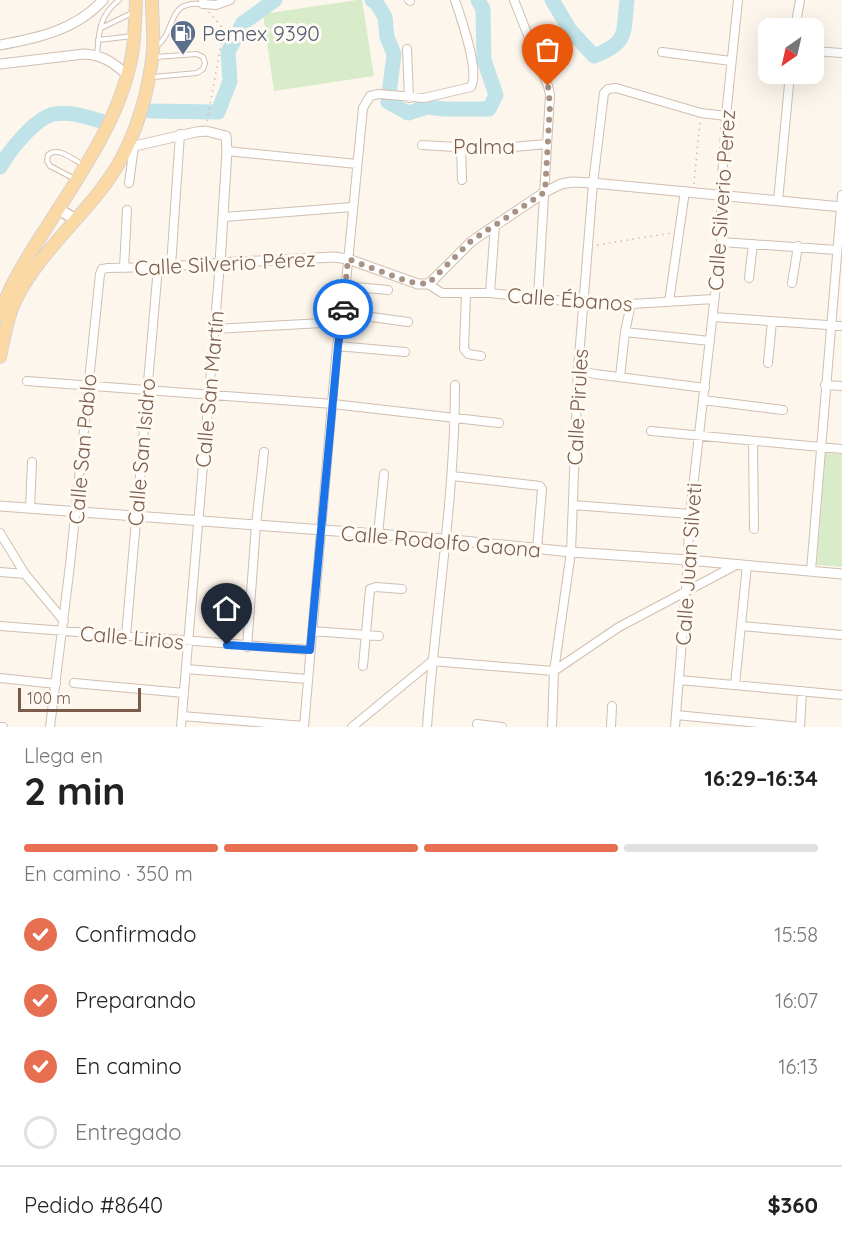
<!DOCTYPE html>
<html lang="es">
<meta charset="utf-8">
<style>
:root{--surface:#fff;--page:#f2f2f2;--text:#222;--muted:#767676;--line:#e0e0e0;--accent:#e76f51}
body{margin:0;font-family:Quicksand,sans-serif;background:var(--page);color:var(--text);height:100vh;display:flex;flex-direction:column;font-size:22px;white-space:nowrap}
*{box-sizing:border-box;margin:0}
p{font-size:20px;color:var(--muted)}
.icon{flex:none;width:33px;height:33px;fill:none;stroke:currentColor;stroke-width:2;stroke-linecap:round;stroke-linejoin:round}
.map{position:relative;height:727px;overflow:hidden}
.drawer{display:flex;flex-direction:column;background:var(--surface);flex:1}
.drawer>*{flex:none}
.needle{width:39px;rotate:214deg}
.tools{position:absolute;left:758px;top:18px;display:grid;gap:12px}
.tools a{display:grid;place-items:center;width:66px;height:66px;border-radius:12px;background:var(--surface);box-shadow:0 6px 24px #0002;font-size:30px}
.scale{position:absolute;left:18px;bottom:15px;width:123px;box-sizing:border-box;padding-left:6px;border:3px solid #7a5c4d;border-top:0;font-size:16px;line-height:21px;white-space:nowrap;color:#7a5c4d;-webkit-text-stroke:4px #fffaf3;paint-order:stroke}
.pin{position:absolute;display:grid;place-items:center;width:51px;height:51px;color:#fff;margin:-62px -26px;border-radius:50% 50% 50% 0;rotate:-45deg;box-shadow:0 0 6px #0007}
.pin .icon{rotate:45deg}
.courier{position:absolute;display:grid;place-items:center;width:60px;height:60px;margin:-30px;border:4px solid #1a73e8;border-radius:50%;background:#fff;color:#222;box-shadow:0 2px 8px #0007}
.summary em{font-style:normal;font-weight:700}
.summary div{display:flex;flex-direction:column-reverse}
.summary{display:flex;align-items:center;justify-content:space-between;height:102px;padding:0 24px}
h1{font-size:39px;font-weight:700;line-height:45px}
.bar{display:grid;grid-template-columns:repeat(4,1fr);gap:9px 6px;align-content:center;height:72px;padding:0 24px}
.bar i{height:8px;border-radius:4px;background:var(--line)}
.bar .current{background:var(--accent)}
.bar p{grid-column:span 4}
.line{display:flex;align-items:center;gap:15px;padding:0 24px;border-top:2px solid var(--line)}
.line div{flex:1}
ol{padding:0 24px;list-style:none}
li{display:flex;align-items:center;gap:18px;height:66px}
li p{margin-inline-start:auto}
li .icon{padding:6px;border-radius:50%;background:var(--accent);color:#fff;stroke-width:4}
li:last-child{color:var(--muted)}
li i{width:33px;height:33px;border:3px solid var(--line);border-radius:50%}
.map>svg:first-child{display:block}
</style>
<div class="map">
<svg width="842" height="727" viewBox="0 0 842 727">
<rect width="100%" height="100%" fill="#fdf6ec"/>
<path fill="#d8ecc9" d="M357 0H362L374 76 274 91 263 14Z
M825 453 842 454V567L817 565Z"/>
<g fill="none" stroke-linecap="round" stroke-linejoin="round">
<path stroke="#bfe3e8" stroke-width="15" d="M372 0 377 4 385 17 387 37 394 54 388 102 408 113 427 107 444 109H489L496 95 484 60 483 9 478 0
M552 0 570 30 594 56C629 42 623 34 627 0
M150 111 218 112 230 81 228 52 243 23 275 0
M0 167C9 151 35 118 54 114 70 111 86 117 101 121"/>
<g stroke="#d1beb0" stroke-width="6">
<path id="service" d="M101 28 132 13
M98 40 133 36
M157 46C177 30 166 0 202 4
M97 55C99 31 99 16 119 0
M153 77 197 73 203 69 205 63 203 57 197 54 155 57
M75 179 50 166 47 161 48 155C58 146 74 160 85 166"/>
</g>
<g stroke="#d1beb0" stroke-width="10">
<path id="minor" d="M203 0V4L216 5 230 0
M409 0 410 1
M514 0 548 86 550 95 538 297
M795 28 800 0
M407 49 409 98
M813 51 842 53
M662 52 731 61
M422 145 489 149 547 144
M461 146 462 180
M227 151 357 164
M129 183 134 146
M778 201 790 74
M224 217 352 207
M721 242 837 250
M171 266 180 134
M124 268 127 210
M749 278 753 244
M792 283 798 246
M428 284 442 293H490L584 303 631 304 714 299
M345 286 388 290
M490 293 495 225
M466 294 464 349 468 354 481 356
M669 302 685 191
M343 313 408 322
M713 317 842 326
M214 329 341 322
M625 332 710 341
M337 346 405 352
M768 363 772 321
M578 370 595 374 705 388
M620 377 625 332 631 304
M27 381 333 404 499 423
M825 385 842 386
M703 400 783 410
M651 431 842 449
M753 442 754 529
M452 476 540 486 542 489 537 549
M573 505 690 514
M30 508 32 462
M0 533 25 574 64 621
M378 535 384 474
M811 571 842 195
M0 572 25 574
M0 626 310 650
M741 626 842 635
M312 631 379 636
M126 636 158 267
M247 647 256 525 264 452
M363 666 370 589 376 587 402 589
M186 669 307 679
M0 678 56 684
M679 680 842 695
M74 683 184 693
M735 685 747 565
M676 715 800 727
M182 716 304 726
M477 724 502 727
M0 727H3
M50 727 70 565 100 274 102 269 108 268 158 267 220 263 181 727
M304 727 337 346 343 313 363 108 370 96 379 94 424 98 471 87C480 71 461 18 455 0
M352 727 432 661 554 671 619 627 738 564
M427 727C435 613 455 499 455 385
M552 727 554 671 571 552 578 370 593 183 604 93 608 89 616 88 701 113 726 116
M611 727 612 706
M675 727 686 590 690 514 721 242V196L726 116 738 0
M800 727 802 691"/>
</g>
<g stroke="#d1beb0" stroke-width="11">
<path id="tertiary" d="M0 45C38 38 76 30 103 0
M0 64 84 54C103 55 114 63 127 75
M126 148 196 132 206 131 226 136 227 151 220 263 334 257 348 259 418 284H428L434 279 472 241 545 192 561 184 572 182 593 183 842 207
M0 506 444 539 571 552 688 560 842 574"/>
</g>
<g stroke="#d6c0b0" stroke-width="13">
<path id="secondary" d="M58 209 75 219"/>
</g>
<g stroke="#dad1cd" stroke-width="14">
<path id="primary" d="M0 314C11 281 31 252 50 222 83 170 121 116 132 55 135 37 135 18 136 0
M0 357C4 338 7 317 16 299 41 249 87 215 116 168 137 134 149 90 153 51 154 34 152 17 152 0"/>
</g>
<path stroke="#d9b8a5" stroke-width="1.5" stroke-dasharray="1.5 4.5" stroke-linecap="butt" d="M207 121 223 34 221 26 209 12
M694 184 700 120
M597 245 672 233"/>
<use href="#service" stroke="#fff" stroke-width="4"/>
<use href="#minor" stroke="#fff" stroke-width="8"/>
<use href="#tertiary" stroke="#fff" stroke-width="9"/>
<use href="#secondary" stroke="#fff" stroke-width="10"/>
<use href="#primary" stroke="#fbd9a5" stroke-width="12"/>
</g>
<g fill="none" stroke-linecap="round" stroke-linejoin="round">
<path stroke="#a89285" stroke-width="6" stroke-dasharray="0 10.8" d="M343 309 348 259 409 282 428 284 471 241 545 192 550 105 548 86"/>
<path stroke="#1a73e8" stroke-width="8" d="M227 645 310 650 338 346 343 309"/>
</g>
<defs>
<g id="fuel-pin" transform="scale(1.35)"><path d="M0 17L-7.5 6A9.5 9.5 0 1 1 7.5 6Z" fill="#5c6f8a" stroke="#fffaf3"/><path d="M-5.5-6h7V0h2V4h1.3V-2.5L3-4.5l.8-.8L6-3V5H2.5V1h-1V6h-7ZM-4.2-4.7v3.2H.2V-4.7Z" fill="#fff"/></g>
</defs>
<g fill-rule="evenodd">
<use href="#fuel-pin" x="183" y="33"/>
</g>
<g text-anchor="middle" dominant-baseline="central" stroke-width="6" stroke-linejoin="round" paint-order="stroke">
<g font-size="21" fill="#4e5e75" stroke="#fffaf3" text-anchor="start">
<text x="202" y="33">Pemex 9390</text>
</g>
<g font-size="21" fill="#7a5c4d" stroke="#fffaf3">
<text x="484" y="146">Palma</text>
<text transform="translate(721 200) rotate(-86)">Calle Silverio Perez</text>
<text transform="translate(225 263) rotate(-3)">Calle Silverio Pérez</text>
<text transform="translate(570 299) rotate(4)">Calle Ébanos</text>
<text transform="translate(209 389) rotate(-85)">Calle San Martín</text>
<text transform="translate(577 407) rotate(-87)">Calle Pirules</text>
<text transform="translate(82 449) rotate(-85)">Calle San Pablo</text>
<text transform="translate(141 452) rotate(-85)">Calle San Isidro</text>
<text transform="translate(441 541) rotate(5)">Calle Rodolfo Gaona</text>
<text transform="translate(688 564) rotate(-86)">Calle Juan Silveti</text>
<text transform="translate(132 637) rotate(5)">Calle Lirios</text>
</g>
</g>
</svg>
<div class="tools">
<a><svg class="needle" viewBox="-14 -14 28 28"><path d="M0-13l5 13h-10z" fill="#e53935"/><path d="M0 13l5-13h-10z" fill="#767676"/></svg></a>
</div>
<div class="scale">100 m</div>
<div class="pin" style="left:548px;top:86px;background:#ea580c"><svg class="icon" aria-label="bag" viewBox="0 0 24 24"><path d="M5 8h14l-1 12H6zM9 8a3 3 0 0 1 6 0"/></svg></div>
<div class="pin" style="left:227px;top:645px;background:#1f2937"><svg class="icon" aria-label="home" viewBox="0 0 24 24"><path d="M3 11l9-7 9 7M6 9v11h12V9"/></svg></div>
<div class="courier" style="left:343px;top:309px"><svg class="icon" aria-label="car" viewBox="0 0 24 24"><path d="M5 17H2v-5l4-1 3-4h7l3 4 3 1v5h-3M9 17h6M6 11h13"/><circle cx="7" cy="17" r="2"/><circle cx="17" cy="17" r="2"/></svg></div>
</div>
<section class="drawer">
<div class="summary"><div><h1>2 min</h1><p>Llega en</p></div><em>16:29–16:34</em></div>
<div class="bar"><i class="current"></i><i class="current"></i><i class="current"></i><i></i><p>En camino · 350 m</p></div>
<ol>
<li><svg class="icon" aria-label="check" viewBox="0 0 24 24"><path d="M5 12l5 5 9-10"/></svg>Confirmado<p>15:58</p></li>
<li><svg class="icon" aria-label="check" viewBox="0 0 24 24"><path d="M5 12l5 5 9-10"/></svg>Preparando<p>16:07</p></li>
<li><svg class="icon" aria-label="check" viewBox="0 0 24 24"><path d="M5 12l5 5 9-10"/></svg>En camino<p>16:13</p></li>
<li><i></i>Entregado</li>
</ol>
<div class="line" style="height:78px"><div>Pedido #8640</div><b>$360</b></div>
</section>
